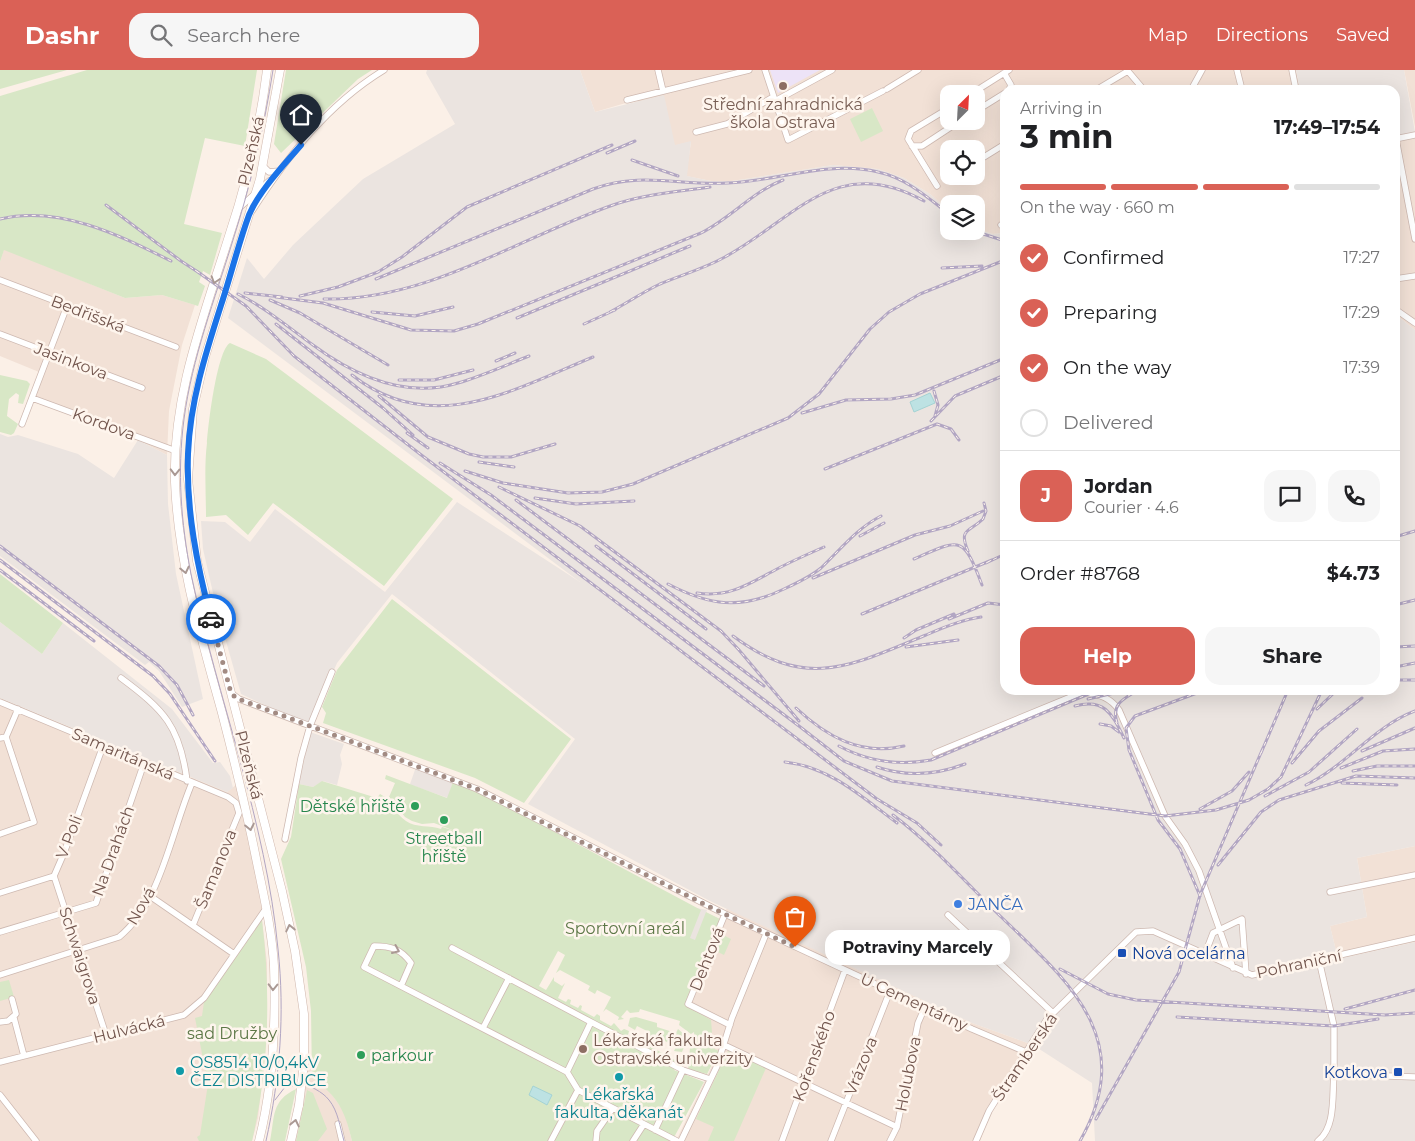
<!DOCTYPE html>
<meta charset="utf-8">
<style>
:root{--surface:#fff;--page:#f6f6f6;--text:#202124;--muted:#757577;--line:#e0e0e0;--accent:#da6156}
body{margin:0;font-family:Montserrat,sans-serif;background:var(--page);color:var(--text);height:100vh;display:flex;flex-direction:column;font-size:19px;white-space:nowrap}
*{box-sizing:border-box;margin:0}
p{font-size:16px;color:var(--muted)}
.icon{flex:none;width:28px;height:28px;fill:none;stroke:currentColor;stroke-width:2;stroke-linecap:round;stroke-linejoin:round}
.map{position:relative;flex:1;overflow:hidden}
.panel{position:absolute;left:1000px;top:15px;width:400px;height:610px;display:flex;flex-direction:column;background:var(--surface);border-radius:15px;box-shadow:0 5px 20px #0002}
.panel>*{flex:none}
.needle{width:32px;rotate:24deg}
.fabs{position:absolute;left:940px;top:15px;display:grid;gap:10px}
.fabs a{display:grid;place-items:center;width:45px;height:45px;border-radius:10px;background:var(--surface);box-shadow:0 5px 20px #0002;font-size:25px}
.pin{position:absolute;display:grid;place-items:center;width:42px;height:42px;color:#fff;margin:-51px -21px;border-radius:50% 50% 50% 0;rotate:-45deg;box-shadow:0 0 5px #0007}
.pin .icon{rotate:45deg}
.courier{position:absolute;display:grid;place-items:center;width:50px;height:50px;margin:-25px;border:4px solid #1a73e8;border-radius:50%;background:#fff;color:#222;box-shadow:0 1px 6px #0007}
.bubble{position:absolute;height:35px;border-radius:15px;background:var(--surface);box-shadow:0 5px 20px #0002;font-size:16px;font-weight:700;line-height:35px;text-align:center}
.head em{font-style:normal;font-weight:700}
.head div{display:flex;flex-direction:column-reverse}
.head{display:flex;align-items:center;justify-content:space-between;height:85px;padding:0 20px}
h1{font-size:32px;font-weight:700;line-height:38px}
.bar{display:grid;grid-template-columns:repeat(4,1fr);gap:8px 5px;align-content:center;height:60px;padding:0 20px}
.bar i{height:6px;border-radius:4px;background:var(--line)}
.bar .on{background:var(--accent)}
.bar p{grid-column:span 4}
.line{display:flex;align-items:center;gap:12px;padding:0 20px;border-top:1px solid var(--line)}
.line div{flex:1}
.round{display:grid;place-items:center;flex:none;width:52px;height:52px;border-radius:15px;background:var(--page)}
ol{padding:0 20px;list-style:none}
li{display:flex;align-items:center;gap:15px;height:55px}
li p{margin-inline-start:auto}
li .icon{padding:5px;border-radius:50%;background:var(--accent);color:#fff;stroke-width:4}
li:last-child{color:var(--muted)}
li i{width:28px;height:28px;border:2px solid var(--line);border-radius:50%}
.button{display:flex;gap:10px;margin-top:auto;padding:10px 20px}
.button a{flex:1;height:58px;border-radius:15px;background:var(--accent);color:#fff;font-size:20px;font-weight:700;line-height:58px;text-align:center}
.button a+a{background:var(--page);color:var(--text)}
header{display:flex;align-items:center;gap:30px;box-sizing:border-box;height:70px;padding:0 25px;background:var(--accent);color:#fff}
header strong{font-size:24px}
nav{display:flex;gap:28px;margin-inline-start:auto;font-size:18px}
.search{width:350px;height:45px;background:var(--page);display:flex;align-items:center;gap:12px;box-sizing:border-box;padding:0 18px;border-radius:15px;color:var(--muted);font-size:19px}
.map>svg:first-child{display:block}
</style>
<header>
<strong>Dashr</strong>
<div class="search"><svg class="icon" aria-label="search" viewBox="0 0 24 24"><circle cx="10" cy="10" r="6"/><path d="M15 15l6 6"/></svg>Search here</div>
<nav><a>Map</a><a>Directions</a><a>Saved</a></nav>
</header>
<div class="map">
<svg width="1415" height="1071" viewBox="0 0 1415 1071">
<rect width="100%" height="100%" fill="#fbf0e7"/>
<path fill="#f2e1d6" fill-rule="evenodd" d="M580 0H1296L1300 20H1005V163L993 164 976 159V134H949V141L930 124 904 108 878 99 833 95 732 111H711L686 106 691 72 675 76 636 30 595 42ZM949 24H976V51H949ZM949 79H976V106H949Z
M1404 0H1415V57L1406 10Z
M1415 62V260L1395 244V66Z
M4 179 125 228 162 225 195 235 182 275 169 341 167 385 138 370 29 328 39 302 0 286V192Z
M0 628 227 722 236 715 264 837 262 850 267 893V966L258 1048 252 1071H0Z
M1415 776V872L1338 889 1330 856 1367 847 1357 788Z
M727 838 972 953 1033 975 989 1046 980 1071H676L719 981 706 975 711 961 685 935Z
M313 982 312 1008 328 1019 345 1043 352 1071H292L306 989 310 988Z"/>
<path fill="#ebe4e0" d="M427 0H580L595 42 664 25 675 75 691 71 687 106 711 111H732L833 95 878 99 904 108 930 124 949 141V161H976V159L993 164 1005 163V620H1395V244L1415 260V776L1357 788 1367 847 1330 856 1338 889 1415 872V1071H1095L1092 1013 1033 975 972 953 710 831 528 734 575 669 392 524 337 593 310 656 241 624 216 536 203 479 201 451 225 452 250 472 275 439 385 522 457 432 580 512 228 248 247 188 264 209 293 175 363 109 455 54 426 3Z
M1296 0H1404L1415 62 1395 66V20H1300Z
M0 364 8 367 18 365 78 384 114 408 138 370 167 385 168 434 176 504 203 629 182 637 159 601 149 592 145 595 0 486Z
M0 552 42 584 63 553 172 639 213 693 220 692 230 706 233 718 227 722 0 628Z
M310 662 344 674 340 685 342 694 337 715 323 711 313 717 299 714Z
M416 697 453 712 448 728 411 715 410 714Z
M697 838 707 840 706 843 720 849 708 879 681 868Z"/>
<path fill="#ede3f7" d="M770 0H820L778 23Z"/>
<path fill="#d8e7c6" d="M0 0H67L0 19Z
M87 0H257L245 76 205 68 184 154 222 163 210 205 203 201 199 212 205 216 198 236 162 225 125 228 4 180 0 192V26Z
M286 0H372L358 9 281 83 274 74Z
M872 38 883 61 861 72 850 49Z
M230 273 266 289 453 429 384 516 273 433 248 465 226 445 206 447C206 423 204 397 207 373 208 356 217 280 230 273Z
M0 305 27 311 30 314 23 334 18 333 19 325 16 323 9 329 7 346 18 354 14 363 11 365 0 362Z
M0 504 63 553 42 584 0 552Z
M392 529 571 669 524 733 475 708 323 653 326 643 322 637 337 600Z
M386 705 447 728 453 712 476 720 701 840 690 868 695 870 706 842 720 849 686 935 711 950 712 962 706 975 719 981 707 1004 690 1000 688 997 690 978 695 976 694 962 691 964 679 955 680 951 640 939 639 942 630 943 627 940 621 947 624 949 618 950 619 947 606 939 603 942 611 927 597 920 595 924 588 920 590 916 560 900 556 903 565 885 558 881 539 916 546 920 554 907V911L562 916 565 913 558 928 566 932 568 929 571 930 570 934 578 938 580 935 582 936 581 940 594 947 597 944 600 946V950L611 956 614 953 621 961 624 959 629 961 628 965 652 978 656 976 655 979 676 991 678 988 682 989 674 1000 704 1012 672 1071H352C345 1041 338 1026 312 1008L311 941 306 897 281 789 291 767 299 714 313 717 322 711 377 728 380 724C392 730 395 744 406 751 416 758 430 755 441 759L442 757 455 761 434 753 422 754 412 751 405 747 389 727 395 713 385 709Z
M262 850C271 923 269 998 252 1071H199L197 1067 200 1065 208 1014 195 948 202 946 204 932Z
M723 865 731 869 724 885 716 881Z
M9 910 14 927 0 931V912Z
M636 947 657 953V957L676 963 678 959 685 965 687 970 682 982 674 981 676 977 671 974 677 968 673 963 669 973 663 970 661 974 645 965 647 961 637 956 635 960 628 956 630 948Z
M728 981 766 998 734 1071H708L714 1057 696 1049Z
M296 1019 285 1071H270C275 1046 271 1031 296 1019Z
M307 1020 313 1023 327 1059 318 1071H296Z"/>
<path fill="#bde2e3" stroke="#a4d3d4" d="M930 323 935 333 914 342 910 332Z
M533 1016 552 1025 547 1035 529 1025Z"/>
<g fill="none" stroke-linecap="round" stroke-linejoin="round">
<g stroke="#ceb9b1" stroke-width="7">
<path id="minor" d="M658 0 663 21
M765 0 788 70 883 21
M1127 0 1144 20
M1237 0 1242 20
M1292 0 1296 20
M1004 3 1011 15 1009 20
M887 19 918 0
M1096 20 1128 1
M1191 20 1202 0
M971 24 1009 0
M627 30 749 0
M775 31 832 0
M976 41 1005 23
M696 62 727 54 773 27
M1395 69 1415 65
M1396 69 1415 169
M912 76H922L960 51
M984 87 1005 74
M263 96 269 102 279 101
M937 116 908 69 911 61 949 38
M238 139 269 111
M252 141C287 87 328 34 384 0
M1001 155 1005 152
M1395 209 1415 206
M0 210 176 277
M1395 239 1415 253
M0 264 142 318
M32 328 176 381
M22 354 67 236
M121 608C164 640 180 656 187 711
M231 623 239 629 477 719 725 844 972 959 1026 982
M0 632 228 727 236 733 239 743 193 855
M0 668 6 667 18 639
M935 683 1078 624C1095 622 1109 626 1119 640L1165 746 1185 774 1199 801 1233 898
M0 764 34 752 6 667
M285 769 301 688 310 656 332 602
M54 806 106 965
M1330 822 1415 805
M0 823 54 806 64 783 103 676
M150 826 234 884
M725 844 688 934 730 955
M948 845 1053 943
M0 862 96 833 144 693
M452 878 591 952 567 1002
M1205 884 1213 863 1242 849 1246 904
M1319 890 1334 956V1004L1415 1007
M0 905 119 867C161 833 171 762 192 713
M401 916 411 893C401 879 391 876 374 876L364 897 567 1002 578 1020 677 1071
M14 948 24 986
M0 952 8 951 16 944 12 929
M591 952 683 1000 710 1009
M483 958 509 908
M724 975 897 1057
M0 992 184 945 204 928 267 837
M0 1025 36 1071
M338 1054 342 1071
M655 1060 683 1000
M551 1071 578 1020
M596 1071 597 1061 613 1038
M633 1071 644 1054
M681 1071 717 996 732 948 766 864
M782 1071 845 900
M831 1071 890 921
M890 1071 897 1057 918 953 925 937
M976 1071 989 1041 1047 949 1136 862 1153 861 1252 905 1415 868
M1318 1071C1336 1057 1332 1026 1334 1004"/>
</g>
<g stroke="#d0b8ae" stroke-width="9">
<path id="secondary" d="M280 0 260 109 205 287 193 339 188 409 197 491 282 821 295 881 304 944V993
M259 1071C273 1015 276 954 274 896 272 861 264 827 257 793 247 743 235 693 222 643 201 567 178 491 175 412 172 326 204 246 229 166 247 112 260 56 267 0
M291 1071 299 1035"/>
</g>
<use href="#minor" stroke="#fff" stroke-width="5.5"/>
<use href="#secondary" stroke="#fff" stroke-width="8"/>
<path stroke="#b2a6c3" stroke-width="1" d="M282 986C283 1014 315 1012 329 1030 338 1041 340 1057 344 1071
M275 1030 285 1017 303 1014
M266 1071C280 1008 285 944 278 879 266 752 218 629 191 504 181 452 177 402 184 349 192 288 215 229 233 170 251 114 264 58 273 0"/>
<g stroke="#b2a6c3" stroke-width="3">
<path id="rail" d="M607 83 635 71
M632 90 678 106
M106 135 181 191 201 204
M0 149C60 135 119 165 171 191
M974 161 1005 171
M942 198 982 196
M195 200 246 236 294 286 420 384 877 729 917 753 941 775
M376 209 593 119C641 101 680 116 728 113 778 111 828 90 878 102 906 108 927 127 949 144
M245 223 282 227
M238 224C266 238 288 257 313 275 355 306 406 329 458 313 482 306 506 295 529 286
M300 226 338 217 378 202 402 187 467 137 612 75
M276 227 323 233 411 260 454 261 478 254 701 163C731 148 752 122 783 110
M324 229C428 231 518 168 613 135 644 124 677 122 710 117
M270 230 300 243 388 295
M372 242 415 246 453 237
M610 242C627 233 643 222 660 214 681 205 703 199 723 188 793 151 835 81 924 131
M517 248 690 176
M276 254 383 338 413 365
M584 254 615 240
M496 291 515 283
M352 305C432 368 513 320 593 287
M399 310H434L473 300
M934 321 938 335 935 346
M379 326 428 367 469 384 483 387H511L555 374
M802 343 846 330 891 329 915 325 1005 288
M931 351 955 326 1005 305
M407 363 428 378
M479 392 514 397
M440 393 491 425 799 656 844 691 892 711 1165 746 1216 740 1249 730 1268 719 1281 707 1322 620
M825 399 937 354 951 359 959 370
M465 401 503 413 568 423 602 422 633 414 788 348 819 324 870 259 889 242 920 224 1005 190
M499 417 580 456 721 561 739 580 799 651
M535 428 576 434 634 431
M516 430 764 616
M860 466 884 453
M1395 467 1415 461
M0 476 159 596 177 615 193 645
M596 476 706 559
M968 481C958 458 970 462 983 449L986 441 984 433
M914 489C960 469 963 464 982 515
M0 490 153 606 170 624 215 691
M986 493 1005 484
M0 500 94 571
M813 508 915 465 950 456 983 441
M668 514C710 536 741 540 784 519 797 513 810 507 821 498 841 479 856 459 881 446
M697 523C730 528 750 513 777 499 792 491 808 484 824 477
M1395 535 1415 530
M862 544 992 490
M949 549 988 533 1005 535
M733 566C807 621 850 596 926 565 944 557 961 550 981 547
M904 568 916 560 954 544
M906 577 958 570
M1395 577 1415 576
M1395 597 1415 593
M1395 610H1415
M1088 629 1127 620
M1075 636C1105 628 1112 644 1124 668
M796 638C827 667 861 686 904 676
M1317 639 1337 620
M1117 653C1111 633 1124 629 1138 620
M1100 654 1111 656 1119 662
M839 676C869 692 898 696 931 690L1098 620
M1362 681 1415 658
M1261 683 1288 620
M785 692C830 697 862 727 897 753
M1292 693 1319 661 1362 628
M877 697C906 707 936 705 965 694
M1341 698 1383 681 1415 679
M1353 701 1377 696H1415
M1342 713 1397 715
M1306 715C1346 696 1373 657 1415 641
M1265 726 1309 702 1357 659
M1200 739 1232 721 1249 702
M893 745C930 773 962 808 995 841 1064 908 1140 966 1080 1071
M1218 795 1261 742 1279 730 1356 706 1415 708
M1200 826 1180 779 1158 750 1129 680 1126 658 1135 646 1205 620
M1060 899 1108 924 1136 930 1385 945 1415 943
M1345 939 1415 920
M1177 947 1334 956 1378 949
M1096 1049 1179 902 1200 825 1263 678"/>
</g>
<use href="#rail" stroke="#fef5ed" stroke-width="1" stroke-dasharray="4" stroke-linecap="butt"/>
<g stroke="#d0b8ae" stroke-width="9" stroke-linecap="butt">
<path id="secondary-bridge" d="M299 1035 304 993"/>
</g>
<use href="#secondary-bridge" stroke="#fff" stroke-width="8"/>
</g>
<defs><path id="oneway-chevron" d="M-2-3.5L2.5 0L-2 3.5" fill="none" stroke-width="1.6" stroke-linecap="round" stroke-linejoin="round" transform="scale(1.25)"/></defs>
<g stroke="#aa9994">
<use href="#oneway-chevron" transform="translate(215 210) rotate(108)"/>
<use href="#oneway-chevron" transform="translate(175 402) rotate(91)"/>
<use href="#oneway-chevron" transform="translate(185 500) rotate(77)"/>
<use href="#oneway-chevron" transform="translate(250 757) rotate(78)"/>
<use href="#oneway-chevron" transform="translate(290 858) rotate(-102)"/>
<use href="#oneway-chevron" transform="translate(396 880) rotate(24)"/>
<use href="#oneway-chevron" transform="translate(273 917) rotate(91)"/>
<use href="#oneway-chevron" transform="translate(295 1053) rotate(-78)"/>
</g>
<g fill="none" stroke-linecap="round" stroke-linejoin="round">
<path stroke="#a28b83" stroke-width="5" stroke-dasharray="0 9" d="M211 549 231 623 236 628 477 719 712 838 795 877"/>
<path stroke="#1a73e8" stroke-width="6" d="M211 549C197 495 186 440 188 384 190 330 207 279 223 229 232 201 239 172 249 145 259 121 284 95 301 75"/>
</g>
<g fill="#8d6e63" stroke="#fef5ed" stroke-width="2">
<circle cx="783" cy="16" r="5"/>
<circle cx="583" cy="979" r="5"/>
</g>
<g fill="#2e9e5b" stroke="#fef5ed" stroke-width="2">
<circle cx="415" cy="736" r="5"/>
<circle cx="444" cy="750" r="5"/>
<circle cx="361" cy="985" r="5"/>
</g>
<circle fill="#3f7fe0" stroke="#fef5ed" stroke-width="2" cx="958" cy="834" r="5"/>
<g fill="#1a4fb4" stroke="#fef5ed" stroke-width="2">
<rect x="1117" y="878" width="10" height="10" rx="2.5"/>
<rect x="1393" y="997" width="10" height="10" rx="2.5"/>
</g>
<g fill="#0f9aa8" stroke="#fef5ed" stroke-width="2">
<circle cx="180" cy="1001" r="5"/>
<circle cx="619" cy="1007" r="5"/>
</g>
<g text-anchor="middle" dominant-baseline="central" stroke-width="5" stroke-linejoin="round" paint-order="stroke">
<g font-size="16" fill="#785e54" stroke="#fef5ed">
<text x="783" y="34">Střední zahradnická<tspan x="783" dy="18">škola Ostrava</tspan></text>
<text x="593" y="970" text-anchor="start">Lékařská fakulta<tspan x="593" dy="18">Ostravské univerzity</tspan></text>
</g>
<g font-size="16" fill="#72554d" stroke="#fef5ed">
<text transform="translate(251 81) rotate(-77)">Plzeňská</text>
<text transform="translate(88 244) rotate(21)">Bedřišská</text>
<text transform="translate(71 291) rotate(21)">Jasinkova</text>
<text transform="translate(104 354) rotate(20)">Kordova</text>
<text transform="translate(123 684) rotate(23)">Samaritánská</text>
<text transform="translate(249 695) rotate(76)">Plzeňská</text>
<text transform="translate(69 767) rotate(-69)">V Poli</text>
<text transform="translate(113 781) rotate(-70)">Na Drahách</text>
<text transform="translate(216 799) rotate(-68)">Šamanova</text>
<text transform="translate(141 836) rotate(-60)">Nová</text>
<text transform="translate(80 886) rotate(72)">Schwaigrova</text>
<text transform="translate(707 889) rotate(-68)">Dehtová</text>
<text transform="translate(1299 894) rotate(-12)">Pohraniční</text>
<text transform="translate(914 932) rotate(25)">U Cementárny</text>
<text transform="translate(129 959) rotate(-14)">Hulvácká</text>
<text transform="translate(814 986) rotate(-70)">Kořenského</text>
<text transform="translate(1025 987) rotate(-56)">Štramberská</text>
<text transform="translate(861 996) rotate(-68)">Vrázova</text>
<text transform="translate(908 1004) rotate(-79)">Holubova</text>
</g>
<g font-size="16" fill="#27864d" stroke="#fef5ed" text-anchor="end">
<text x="405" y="736">Dětské hřiště</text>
<text x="444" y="768" text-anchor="middle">Streetball<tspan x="444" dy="18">hřiště</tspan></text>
<text x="371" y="985" text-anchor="start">parkour</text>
</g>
<g font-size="16" fill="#366cbe" stroke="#fef5ed" text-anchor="start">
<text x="968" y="834">JANČA</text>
</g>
<g font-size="16" fill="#5c7746" stroke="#fef5ed">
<text x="625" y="858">Sportovní areál</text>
<text x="232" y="963">sad Družby</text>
</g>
<g font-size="16" fill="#164399" stroke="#fef5ed" text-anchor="start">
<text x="1132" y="883">Nová ocelárna</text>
<text x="1388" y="1002" text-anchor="end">Kotkova</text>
</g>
<g font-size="16" fill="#0d838f" stroke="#fef5ed" text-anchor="start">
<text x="190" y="992">OS8514 10/0,4kV<tspan x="190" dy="18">ČEZ DISTRIBUCE</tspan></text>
<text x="619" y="1024" text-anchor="middle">Lékařská<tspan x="619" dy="18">fakulta, děkanát</tspan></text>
</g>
</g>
</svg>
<div class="fabs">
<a><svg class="needle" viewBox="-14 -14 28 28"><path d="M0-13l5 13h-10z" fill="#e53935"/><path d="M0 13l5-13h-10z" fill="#757577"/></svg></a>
<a><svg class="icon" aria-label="locate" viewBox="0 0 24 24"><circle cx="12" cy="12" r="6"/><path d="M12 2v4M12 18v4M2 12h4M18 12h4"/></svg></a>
<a><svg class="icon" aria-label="layers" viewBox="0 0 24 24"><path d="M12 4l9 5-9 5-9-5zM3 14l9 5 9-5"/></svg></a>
</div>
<div class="pin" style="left:795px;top:877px;background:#ea580c"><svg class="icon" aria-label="bag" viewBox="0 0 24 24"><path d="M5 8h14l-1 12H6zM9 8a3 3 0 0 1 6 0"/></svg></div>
<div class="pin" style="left:301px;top:75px;background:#1f2937"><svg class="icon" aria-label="home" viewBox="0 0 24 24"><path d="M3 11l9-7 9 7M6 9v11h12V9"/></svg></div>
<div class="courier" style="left:211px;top:549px"><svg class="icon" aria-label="car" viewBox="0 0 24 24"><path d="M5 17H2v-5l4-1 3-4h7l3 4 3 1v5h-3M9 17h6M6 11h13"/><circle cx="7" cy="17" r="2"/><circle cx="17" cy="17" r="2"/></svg></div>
<div class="bubble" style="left:825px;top:860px;width:185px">Potraviny Marcely</div>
<section class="panel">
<div class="head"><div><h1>3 min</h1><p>Arriving in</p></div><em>17:49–17:54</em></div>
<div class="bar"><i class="on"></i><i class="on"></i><i class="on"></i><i></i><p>On the way · 660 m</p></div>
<ol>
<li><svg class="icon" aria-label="check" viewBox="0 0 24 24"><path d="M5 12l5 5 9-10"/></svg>Confirmed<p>17:27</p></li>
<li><svg class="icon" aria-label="check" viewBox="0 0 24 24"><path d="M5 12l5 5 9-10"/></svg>Preparing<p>17:29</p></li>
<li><svg class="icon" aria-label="check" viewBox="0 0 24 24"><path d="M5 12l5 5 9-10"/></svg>On the way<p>17:39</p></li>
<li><i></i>Delivered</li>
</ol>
<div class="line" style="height:90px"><b class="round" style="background:var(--accent);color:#fff">J</b><div><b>Jordan</b><p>Courier · 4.6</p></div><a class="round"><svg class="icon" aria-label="chat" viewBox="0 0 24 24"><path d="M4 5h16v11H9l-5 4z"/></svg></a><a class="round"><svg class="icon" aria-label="phone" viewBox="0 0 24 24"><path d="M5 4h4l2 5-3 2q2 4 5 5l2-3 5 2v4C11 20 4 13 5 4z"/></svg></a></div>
<div class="line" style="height:65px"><div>Order #8768</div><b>$4.73</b></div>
<div class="button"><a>Help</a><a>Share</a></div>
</section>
</div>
